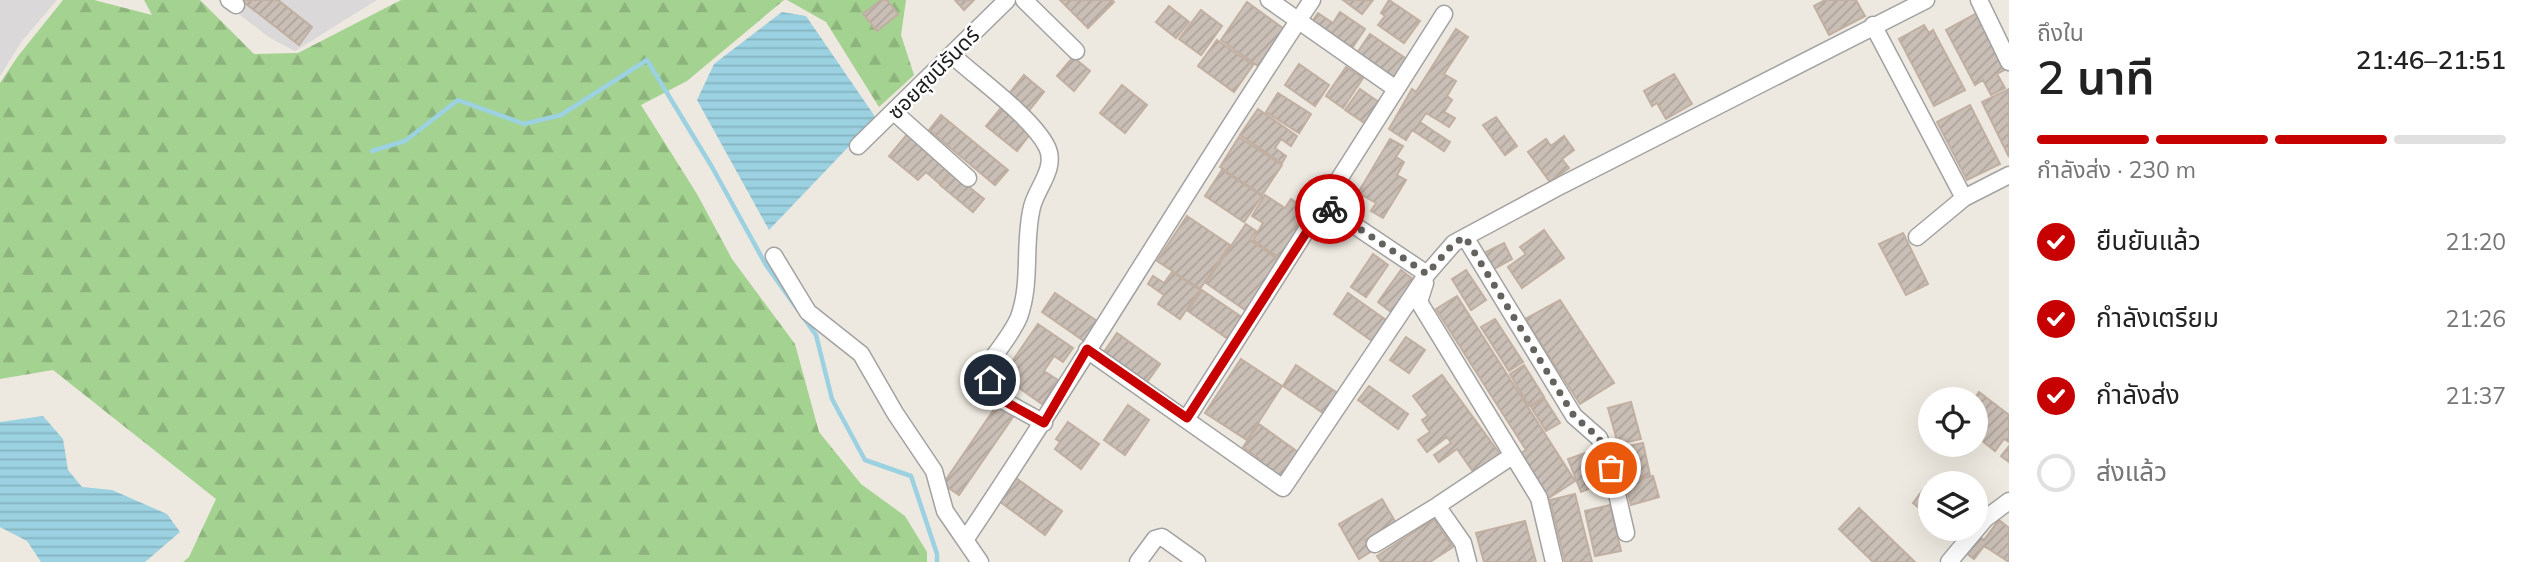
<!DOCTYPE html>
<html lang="th">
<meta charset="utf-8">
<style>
:root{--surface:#fff;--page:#f2f2f2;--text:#222;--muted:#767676;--line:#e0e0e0;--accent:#c70002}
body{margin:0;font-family:Mulish,"Noto Sans Thai",sans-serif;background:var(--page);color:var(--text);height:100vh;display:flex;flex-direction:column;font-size:26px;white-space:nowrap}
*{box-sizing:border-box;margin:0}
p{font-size:23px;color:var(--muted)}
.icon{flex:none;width:38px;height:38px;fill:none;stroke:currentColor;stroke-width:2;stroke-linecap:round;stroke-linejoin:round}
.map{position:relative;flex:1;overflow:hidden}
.sheet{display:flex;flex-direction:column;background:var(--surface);width:525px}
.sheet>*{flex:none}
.tools{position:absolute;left:1918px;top:387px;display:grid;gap:14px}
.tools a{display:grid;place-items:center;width:70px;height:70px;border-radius:50%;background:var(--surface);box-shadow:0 7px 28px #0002;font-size:35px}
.pin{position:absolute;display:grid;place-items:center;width:60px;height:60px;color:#fff;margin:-30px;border:4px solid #fff;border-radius:50%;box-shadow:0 2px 7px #0007}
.courier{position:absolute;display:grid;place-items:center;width:70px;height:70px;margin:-35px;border:5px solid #c70002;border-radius:50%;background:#fff;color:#222;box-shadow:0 2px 9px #0007}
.headline em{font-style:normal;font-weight:600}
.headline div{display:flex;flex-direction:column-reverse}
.headline{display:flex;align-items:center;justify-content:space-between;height:119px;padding:0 28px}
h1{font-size:46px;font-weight:600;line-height:52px}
.bar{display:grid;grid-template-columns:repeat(4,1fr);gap:10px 7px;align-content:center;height:84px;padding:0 28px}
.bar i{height:9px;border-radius:5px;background:var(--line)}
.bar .active{background:var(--accent)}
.bar p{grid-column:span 4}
ol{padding:0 28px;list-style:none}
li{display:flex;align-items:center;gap:21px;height:77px}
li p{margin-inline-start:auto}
li .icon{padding:7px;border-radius:50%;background:var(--accent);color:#fff;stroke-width:4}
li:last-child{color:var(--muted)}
li i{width:38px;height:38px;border:4px solid var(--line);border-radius:50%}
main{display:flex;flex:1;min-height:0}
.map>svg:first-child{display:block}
</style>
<main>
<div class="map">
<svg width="2009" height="562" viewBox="0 0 2009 562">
<defs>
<pattern id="forest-firs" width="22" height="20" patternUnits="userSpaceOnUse" patternTransform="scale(1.75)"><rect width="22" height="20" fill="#a4d290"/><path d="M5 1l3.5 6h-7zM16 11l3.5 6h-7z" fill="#8db47c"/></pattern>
<pattern id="water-rules" width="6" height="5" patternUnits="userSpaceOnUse" patternTransform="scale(1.75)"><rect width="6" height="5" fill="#9bd1e0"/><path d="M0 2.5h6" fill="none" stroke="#85b3c0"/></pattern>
<pattern id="building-hatch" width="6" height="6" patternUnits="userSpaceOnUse" patternTransform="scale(1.75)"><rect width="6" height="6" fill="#cabfb6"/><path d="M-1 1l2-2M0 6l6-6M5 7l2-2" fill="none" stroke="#ada49c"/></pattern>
</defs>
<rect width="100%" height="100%" fill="#eee9e0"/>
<path fill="#dad8d8" d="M0 0H57L22 41 0 76Z
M220 0H377L295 51 270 38Z"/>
<path fill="url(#forest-firs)" d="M63 0H94L152 15 144 0H200L254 54 298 53 401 0H784L687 81 641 105 697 194 732 259 795 344 819 432 861 484 905 516 927 552V562H183L189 557 216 499 53 370 0 379V83L18 56Z
M787 0H906L901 35 914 75 879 107 826 22Z"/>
<path fill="url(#water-rules)" d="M782 12 806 16 876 118 769 230 697 100 714 64Z
M43 416 63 439 68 470 82 487 112 490 167 514 180 532 145 562H41L27 541 0 527V422Z"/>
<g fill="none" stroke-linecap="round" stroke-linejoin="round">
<path stroke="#9bd1e0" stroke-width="4.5" d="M372 151 405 141 458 100 524 124 561 115 647 60 712 167 766 265 798 310
M803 317 816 335 832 399 865 460 911 476 937 554V562"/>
</g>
<path fill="url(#building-hatch)" stroke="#c1afa1" stroke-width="2" d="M241 0H278L312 27 299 45Z
M881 0H887L898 14 877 31 863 14Z
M955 0H974L964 10Z
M1060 0H1112L1114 2 1088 28Z
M1343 0H1373L1362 14Z
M1389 0 1420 21 1404 43 1378 25 1385 16 1381 13Z
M1825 0H1856L1865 16 1829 35 1814 6Z
M1247 2 1284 29 1258 66 1221 40Z
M1169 6 1189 22 1176 38 1156 22Z
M1201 10 1222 26 1201 55 1179 39Z
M1340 12 1365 29 1350 51 1311 23 1318 13 1333 23Z
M1977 13 2006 69 1997 74 2005 88 1991 95 1983 80 1975 85 1946 30Z
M1924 25 1929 33 1933 30 1965 90 1934 106 1899 39Z
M1456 29 1468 37 1444 74 1456 81 1447 96 1452 100 1444 112 1455 118 1449 127 1426 113 1420 122 1450 142 1444 151 1412 130 1406 140 1389 129 1412 89 1416 92Z
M1370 34 1411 62 1397 82 1357 53Z
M1217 40 1253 65 1234 92 1198 66Z
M1073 57 1090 71 1074 91 1057 76Z
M1299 64 1329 85 1315 106 1285 85Z
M1346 67 1363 78 1343 108 1326 96Z
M1674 74 1692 104 1666 119 1657 103 1652 106 1644 91Z
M1024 75 1044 92 1027 113 1007 96Z
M1122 85 1147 105 1125 133 1100 113Z
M1360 89 1383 105 1369 126 1345 110Z
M2009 89V157L1982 102Z
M1278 93 1311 114 1299 133 1266 112Z
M1970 105 2000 164 1967 180 1937 122Z
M1001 108 1031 133 1017 151 986 126Z
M1258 109 1297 136 1291 146 1281 139 1275 148 1286 156 1282 163 1240 135Z
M941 115 1008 170 995 185 929 130Z
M1496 117 1517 146 1505 155 1483 125Z
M909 132 951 170 940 184 926 172 918 180 889 156Z
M1564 136 1574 150 1562 159 1569 168 1550 182 1528 152 1546 139 1551 146Z
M1239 137 1282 165 1262 195 1220 167Z
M1390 139 1403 146 1396 157 1404 162 1397 175 1406 180 1383 218 1371 211 1376 203 1358 193Z
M1222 170 1262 196 1244 222 1205 196Z
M951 173 984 199 973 212 940 185Z
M1265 195 1285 208 1291 199 1307 210 1295 229 1299 232 1281 259 1253 240 1263 223 1252 216Z
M1187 216 1230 245 1200 289 1157 261Z
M1246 224 1256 231 1250 240 1282 262 1248 312 1206 283Z
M1544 230 1564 258 1522 288 1508 267 1526 254 1520 247Z
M1903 233 1928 284 1906 295 1879 244Z
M1504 243 1512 259 1492 270 1484 253Z
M1373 254 1388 265 1366 297 1351 287Z
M1401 270 1414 280 1391 312 1378 302Z
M1466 270 1486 300 1471 310 1452 279Z
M1172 272 1200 290 1180 319 1158 304 1164 295 1148 284 1153 276 1164 283Z
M1202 290 1246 320 1231 341 1188 311Z
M1055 293 1097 321 1084 341 1042 312Z
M1348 293 1386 320 1372 341 1334 314Z
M1457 296 1575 481 1547 499 1519 454 1526 450 1436 309Z
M1560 300 1614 383 1580 404 1525 319Z
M1495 319 1523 362 1509 371 1481 327Z
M1038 324 1073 348 1063 362 1054 356 1044 371 1058 380 1042 404 1002 376Z
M1117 333 1160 364 1147 382 1104 352Z
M1406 337 1425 350 1409 373 1390 360Z
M1241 359 1282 386 1247 440 1205 413Z
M1296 365 1339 394 1326 415 1283 386Z
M1524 365 1544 397 1529 406 1510 374Z
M1442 375 1500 454 1474 473 1457 449 1439 462 1434 455 1451 443 1447 437 1427 452 1418 440 1430 432 1422 420 1428 416 1413 396Z
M1369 386 1408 414 1398 429 1358 400Z
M1979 392 2009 415V442L2004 439 1995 451 1976 436 1974 399Z
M1544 398 1560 423 1546 431 1531 407Z
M1631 402 1641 439 1618 444 1608 408Z
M997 405 1013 417 959 495 943 484Z
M1128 405 1149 420 1125 455 1104 440Z
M1068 422 1099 444 1081 469 1055 449 1060 442 1056 439Z
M1259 424 1298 452 1277 482 1257 468 1262 461 1243 447Z
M1643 443 1650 475 1625 480 1618 448Z
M2009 446V462L2001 456Z
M1585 453 1590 464 1596 461 1605 482 1581 492 1568 459Z
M1653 476 1659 497 1631 505 1625 483Z
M1016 478 1062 511 1045 535 999 501Z
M1927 484 1930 487V517L1913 503Z
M1575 494 1592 562H1565L1550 500Z
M1382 499 1396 523 1365 540 1372 551 1359 559 1339 524Z
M1610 505 1621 551 1595 556 1585 511Z
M1859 508 1915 562H1873L1839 529Z
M1434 519 1453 547 1430 562H1381L1377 556Z
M1999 520 2009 528V562L1984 546 1974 559 1965 552 1977 535 1984 540Z
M1525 521 1536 562H1484L1476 533Z"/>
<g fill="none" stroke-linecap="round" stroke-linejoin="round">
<g stroke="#a2a2a2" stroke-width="19">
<path id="minor" d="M229 0 236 5
M1024 0 1076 51
M1269 0 1396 89
M1979 0 2009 62
M1873 25 1964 198 2009 175
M952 55C978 79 1032 117 1047 147 1057 168 1037 187 1032 207 1023 244 1032 281 1019 317 1012 334 997 351 987 366L993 395 1044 423
M894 112 968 178
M858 146 1007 0
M1324 205 1427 274
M1465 237 1574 416 1599 438 1611 468 1626 533
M1917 237 1964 198
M774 256 808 312 861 354 895 413 934 471 945 511 980 562
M1425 283 1419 302 1539 498 1554 562
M1087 350 1283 488 1427 274 1454 243 1562 185 1926 0
M1187 418 1444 14
M1437 506 1463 543 1468 562
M965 540C1085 362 1193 178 1312 0
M1375 544 1437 506 1512 456
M1138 562 1155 539 1162 537 1197 562
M1949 562 1985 519 2009 501"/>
</g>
<use href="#minor" stroke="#fff" stroke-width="16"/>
</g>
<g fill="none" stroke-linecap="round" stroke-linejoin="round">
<path stroke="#656360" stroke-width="7" stroke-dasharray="0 12.6" d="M1330 209 1427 274 1454 243 1465 237 1574 416 1599 438 1611 468"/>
<path stroke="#c70002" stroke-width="9" d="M990 380 993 395 1044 423 1087 349 1187 418 1324 205 1330 209"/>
</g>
<g text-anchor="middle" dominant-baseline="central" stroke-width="5" stroke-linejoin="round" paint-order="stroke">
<g font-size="21" fill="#1b1b1b" stroke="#fff">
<text transform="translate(933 73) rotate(-45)">ซอยสุขนิรันดร์</text>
</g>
</g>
</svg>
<div class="tools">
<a><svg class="icon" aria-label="locate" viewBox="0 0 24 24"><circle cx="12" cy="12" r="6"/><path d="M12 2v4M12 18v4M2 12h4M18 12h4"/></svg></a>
<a><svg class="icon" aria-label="layers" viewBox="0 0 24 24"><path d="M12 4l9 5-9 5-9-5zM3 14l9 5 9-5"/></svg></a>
</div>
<div class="pin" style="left:1611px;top:468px;background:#ea580c"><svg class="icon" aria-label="bag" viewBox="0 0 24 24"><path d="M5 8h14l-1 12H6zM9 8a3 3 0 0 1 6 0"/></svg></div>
<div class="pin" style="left:990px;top:380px;background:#1f2937"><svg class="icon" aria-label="home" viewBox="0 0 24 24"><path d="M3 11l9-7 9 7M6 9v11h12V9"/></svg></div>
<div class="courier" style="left:1330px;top:209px"><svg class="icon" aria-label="bike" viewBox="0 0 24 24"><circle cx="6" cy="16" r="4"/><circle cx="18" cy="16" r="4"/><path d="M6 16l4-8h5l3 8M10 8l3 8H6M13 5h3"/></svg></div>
</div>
<section class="sheet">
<div class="headline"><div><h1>2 นาที</h1><p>ถึงใน</p></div><em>21:46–21:51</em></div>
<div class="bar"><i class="active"></i><i class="active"></i><i class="active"></i><i></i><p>กำลังส่ง · 230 m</p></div>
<ol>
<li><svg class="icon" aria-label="check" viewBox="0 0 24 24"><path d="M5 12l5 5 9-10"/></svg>ยืนยันแล้ว<p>21:20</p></li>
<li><svg class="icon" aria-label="check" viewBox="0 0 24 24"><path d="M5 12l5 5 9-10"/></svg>กำลังเตรียม<p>21:26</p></li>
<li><svg class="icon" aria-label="check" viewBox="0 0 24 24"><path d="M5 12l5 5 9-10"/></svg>กำลังส่ง<p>21:37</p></li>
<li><i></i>ส่งแล้ว</li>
</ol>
</section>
</main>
